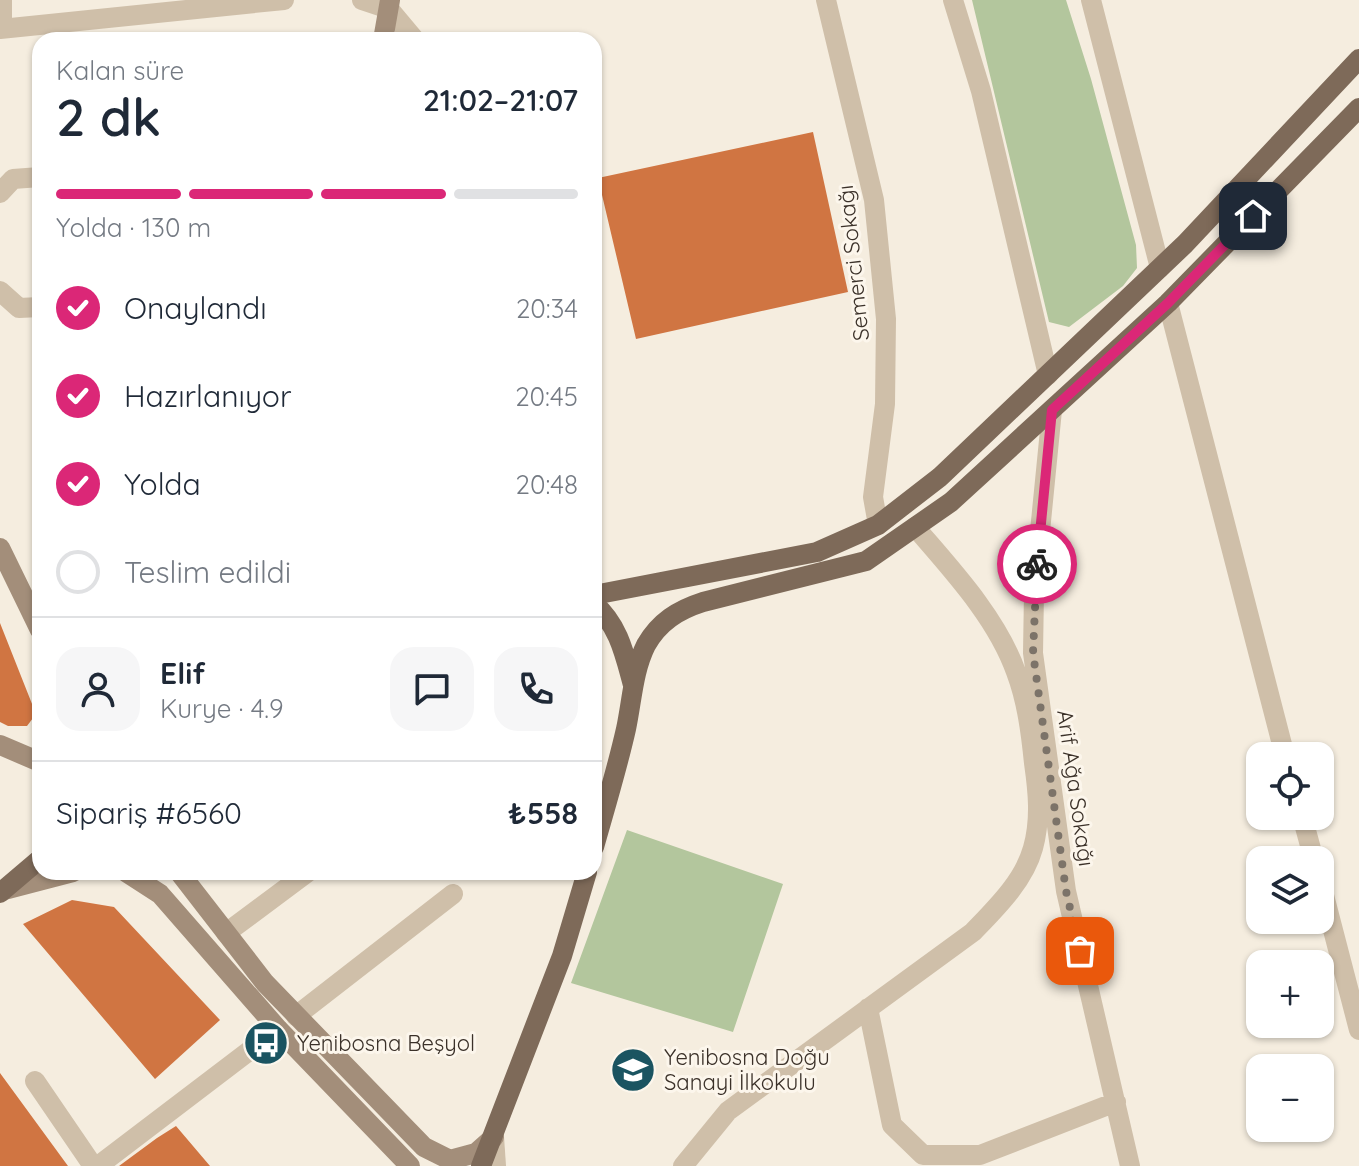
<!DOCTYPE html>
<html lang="tr">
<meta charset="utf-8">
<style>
:root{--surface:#fff;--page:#f6f6f7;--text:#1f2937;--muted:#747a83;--line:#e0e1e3;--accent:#db2777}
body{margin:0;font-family:Quicksand,sans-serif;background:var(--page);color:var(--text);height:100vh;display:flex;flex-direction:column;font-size:30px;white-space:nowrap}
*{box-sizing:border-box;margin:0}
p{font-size:26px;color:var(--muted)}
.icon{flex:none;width:44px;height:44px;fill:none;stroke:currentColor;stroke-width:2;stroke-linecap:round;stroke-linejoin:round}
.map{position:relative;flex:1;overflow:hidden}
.side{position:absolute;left:32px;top:32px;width:570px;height:848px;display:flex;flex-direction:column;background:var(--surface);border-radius:24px;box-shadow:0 2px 6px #0004}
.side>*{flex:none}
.controls{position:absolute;left:1246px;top:742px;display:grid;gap:16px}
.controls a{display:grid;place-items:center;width:88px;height:88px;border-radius:16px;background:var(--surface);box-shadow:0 2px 6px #0004;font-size:40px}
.pin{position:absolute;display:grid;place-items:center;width:68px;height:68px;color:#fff;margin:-34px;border-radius:16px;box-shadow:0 4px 12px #0006}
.courier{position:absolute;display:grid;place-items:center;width:80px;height:80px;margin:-40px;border:6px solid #db2777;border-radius:50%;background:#fff;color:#222;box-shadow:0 2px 10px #0007}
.overview em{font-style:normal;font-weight:600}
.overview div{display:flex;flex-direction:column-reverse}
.overview{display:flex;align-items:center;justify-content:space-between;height:136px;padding:0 24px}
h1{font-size:52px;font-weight:600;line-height:60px}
.bar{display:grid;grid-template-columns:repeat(4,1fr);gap:12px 8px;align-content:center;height:96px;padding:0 24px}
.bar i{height:10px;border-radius:6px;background:var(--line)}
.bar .selected{background:var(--accent)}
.bar p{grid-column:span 4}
.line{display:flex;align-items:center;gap:20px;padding:0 24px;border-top:2px solid var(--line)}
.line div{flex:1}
.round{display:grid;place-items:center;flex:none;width:84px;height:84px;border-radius:24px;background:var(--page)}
ol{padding:0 24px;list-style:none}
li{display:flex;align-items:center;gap:24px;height:88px}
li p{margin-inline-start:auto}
li .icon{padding:8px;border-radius:50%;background:var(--accent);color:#fff;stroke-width:4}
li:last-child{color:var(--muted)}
li i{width:44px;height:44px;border:4px solid var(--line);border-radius:50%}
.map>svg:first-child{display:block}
</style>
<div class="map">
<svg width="1359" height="1166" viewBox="0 0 1359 1166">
<rect width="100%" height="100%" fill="#f5eddf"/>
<path fill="#b3c69d" d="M972 0H1066L1091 79 1136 245 1137 268 1123 286 1069 327 1049 322Z
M627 830 783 884 733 1032 571 983Z"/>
<path fill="#d07542" d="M813 132 848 292 636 339 598 178Z
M0 623 36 714 27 726H8L0 722Z
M72 900 114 907 220 1020 155 1079 23 924Z
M0 1073 68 1166H0Z
M176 1126 210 1166H119L157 1138Z"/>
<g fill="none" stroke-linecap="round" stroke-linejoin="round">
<path stroke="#cfbfa9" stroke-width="20" d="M2 0V29
M362 0 389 9 415 40
M826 0 874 200 886 319 885 404 873 497 878 525
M953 0 981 91 1048 375
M1091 0 1160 268
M0 29 284 0
M0 193 13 179 40 177
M0 291 19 308 40 307
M1168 303 1285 756
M1052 410 1034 592 1033 653 1066 891 1130 1166
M1302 816 1314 860
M1320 880 1359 1030
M226 933 308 872
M868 1008 892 1125 923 1155H980L1116 1102
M296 1016 453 894
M35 1081 93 1166
M98 1166 278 1029
M683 1166 728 1111 973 932C996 908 1024 881 1033 848 1041 819 1038 791 1034 763 1031 733 1027 701 1016 672 997 618 952 570 915 527"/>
<path stroke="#cfbfa9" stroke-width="20" d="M494 1137 496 1166"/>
<path stroke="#a38e7a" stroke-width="20" d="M383 40 390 0
M0 548 40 630
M0 745 40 762
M126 872 160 894 278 1029 410 1166
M179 872 265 983 424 1147 450 1160 476 1153 494 1137
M4 890 73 872"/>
<path stroke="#7e6a59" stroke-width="20" d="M594 595 817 552 878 525 940 477 1185 244 1359 59
M594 604C619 625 625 656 633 685
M594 847C605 808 617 769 626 729 632 701 633 671 646 645 659 622 678 610 703 602L866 561 951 502 1168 303 1359 108
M0 893 40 859
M481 1166 562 956 587 872"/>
</g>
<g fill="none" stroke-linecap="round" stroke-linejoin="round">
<path stroke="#7c7369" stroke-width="8" stroke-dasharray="0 14.4" d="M1037 564 1033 653 1066 891 1080 951"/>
<path stroke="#db2777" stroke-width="10" d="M1037 564 1052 410 1168 303 1253 216"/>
</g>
<defs>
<g id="bus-disc" transform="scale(2.3)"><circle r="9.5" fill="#1b5461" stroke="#fcf6ec"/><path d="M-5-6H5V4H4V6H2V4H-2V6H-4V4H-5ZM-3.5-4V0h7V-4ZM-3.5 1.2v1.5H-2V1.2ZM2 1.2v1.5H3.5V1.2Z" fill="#fff"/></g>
<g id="school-disc" transform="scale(2.3)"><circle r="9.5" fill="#1b5461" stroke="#fcf6ec"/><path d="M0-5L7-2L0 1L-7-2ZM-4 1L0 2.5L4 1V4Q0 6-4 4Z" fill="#fff"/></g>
</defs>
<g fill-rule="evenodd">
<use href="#bus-disc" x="266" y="1043"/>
<use href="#school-disc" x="633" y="1070"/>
</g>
<g text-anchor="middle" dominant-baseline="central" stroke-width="6" stroke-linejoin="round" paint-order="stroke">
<g font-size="22" fill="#3b3129" stroke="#fcf6ec">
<text transform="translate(853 263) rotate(-96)">Semerci Sokağı</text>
<text transform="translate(1076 788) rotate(82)">Arif Ağa Sokağı</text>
</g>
<g font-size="22" fill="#3b3129" stroke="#fcf6ec" text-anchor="start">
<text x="297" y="1043">Yenibosna Beşyol</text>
<text x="664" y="1057">Yenibosna Doğu<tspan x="664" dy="25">Sanayi İlkokulu</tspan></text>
</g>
</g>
</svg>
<div class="controls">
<a><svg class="icon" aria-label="locate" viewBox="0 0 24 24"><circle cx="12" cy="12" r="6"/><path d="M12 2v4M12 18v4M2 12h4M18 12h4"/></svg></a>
<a><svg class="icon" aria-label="layers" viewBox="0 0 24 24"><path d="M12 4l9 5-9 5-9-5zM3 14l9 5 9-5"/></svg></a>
<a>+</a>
<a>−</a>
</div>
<div class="pin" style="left:1080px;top:951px;background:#ea580c"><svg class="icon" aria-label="bag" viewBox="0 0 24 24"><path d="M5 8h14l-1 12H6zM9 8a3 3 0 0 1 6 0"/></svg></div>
<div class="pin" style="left:1253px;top:216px;background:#1f2937"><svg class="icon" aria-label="home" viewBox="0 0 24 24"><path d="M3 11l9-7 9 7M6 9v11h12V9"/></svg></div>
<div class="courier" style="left:1037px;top:564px"><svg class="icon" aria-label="bike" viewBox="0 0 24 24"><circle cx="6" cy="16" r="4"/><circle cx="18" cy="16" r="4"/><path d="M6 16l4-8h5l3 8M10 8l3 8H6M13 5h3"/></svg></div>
<section class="side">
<div class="overview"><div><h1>2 dk</h1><p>Kalan süre</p></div><em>21:02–21:07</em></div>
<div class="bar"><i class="selected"></i><i class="selected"></i><i class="selected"></i><i></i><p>Yolda · 130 m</p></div>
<ol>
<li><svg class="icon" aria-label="check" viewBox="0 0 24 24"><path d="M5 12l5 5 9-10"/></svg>Onaylandı<p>20:34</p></li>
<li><svg class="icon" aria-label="check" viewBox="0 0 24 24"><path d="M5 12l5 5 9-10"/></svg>Hazırlanıyor<p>20:45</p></li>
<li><svg class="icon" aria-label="check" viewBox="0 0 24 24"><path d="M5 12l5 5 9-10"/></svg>Yolda<p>20:48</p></li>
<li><i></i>Teslim edildi</li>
</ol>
<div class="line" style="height:144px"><a class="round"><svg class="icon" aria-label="person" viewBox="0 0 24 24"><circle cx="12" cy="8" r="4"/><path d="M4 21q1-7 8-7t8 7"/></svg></a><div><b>Elif</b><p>Kurye · 4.9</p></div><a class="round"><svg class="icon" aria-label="chat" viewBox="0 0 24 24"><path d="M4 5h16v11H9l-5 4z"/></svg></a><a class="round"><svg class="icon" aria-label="phone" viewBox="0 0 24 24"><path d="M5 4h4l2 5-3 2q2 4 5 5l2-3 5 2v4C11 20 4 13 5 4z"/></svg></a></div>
<div class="line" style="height:104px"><div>Sipariş #6560</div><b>₺558</b></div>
</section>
</div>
